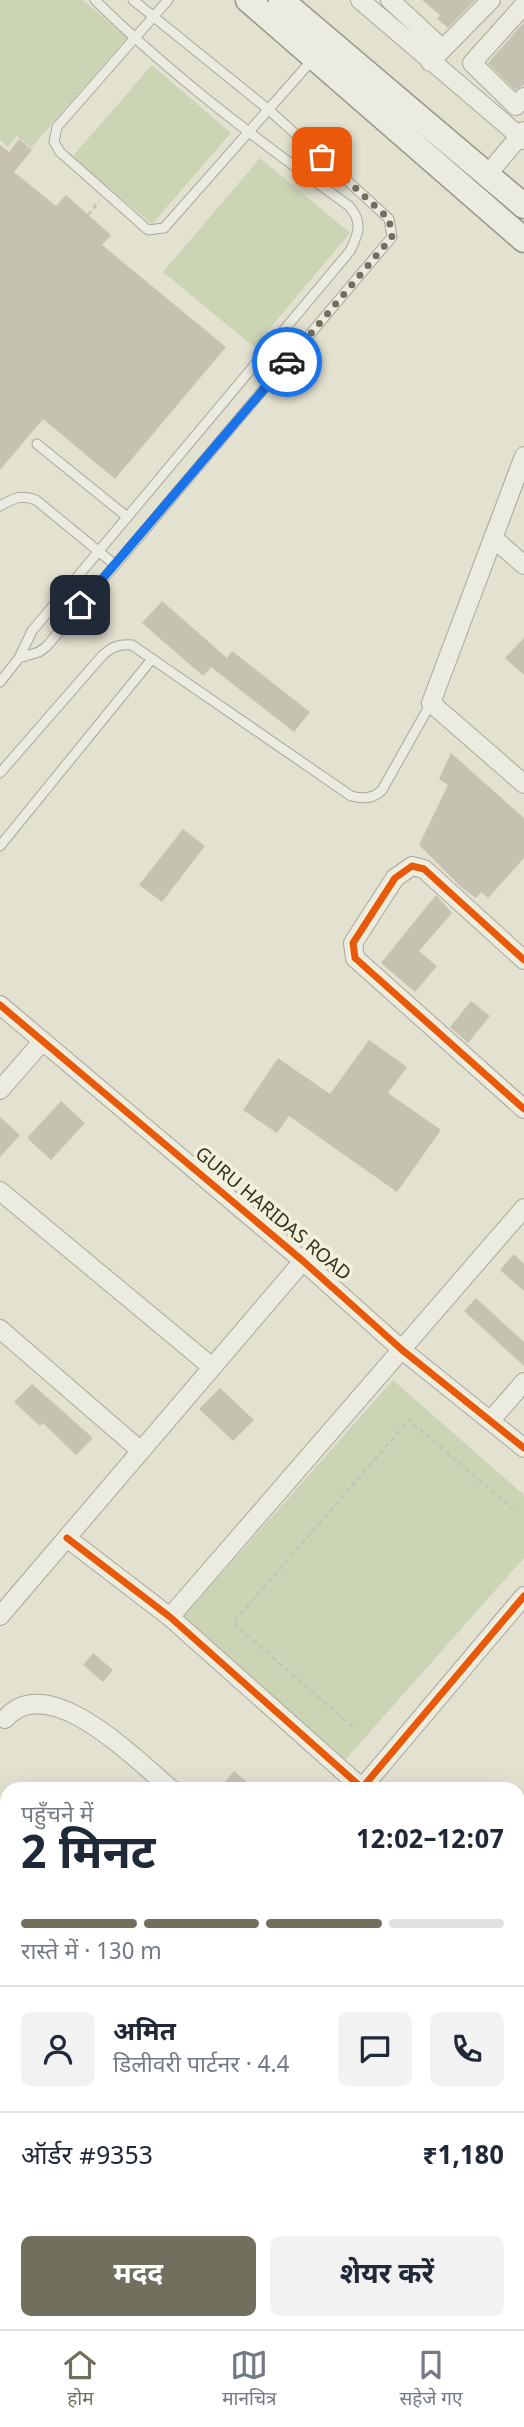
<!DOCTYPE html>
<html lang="hi">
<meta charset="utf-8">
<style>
:root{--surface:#fff;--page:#f2f2f3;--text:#1f2937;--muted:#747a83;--line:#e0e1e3;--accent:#736f5f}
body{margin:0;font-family:Georgia,"Noto Sans Devanagari",serif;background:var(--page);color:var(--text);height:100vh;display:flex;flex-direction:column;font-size:26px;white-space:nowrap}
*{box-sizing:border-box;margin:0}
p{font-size:23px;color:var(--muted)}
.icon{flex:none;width:38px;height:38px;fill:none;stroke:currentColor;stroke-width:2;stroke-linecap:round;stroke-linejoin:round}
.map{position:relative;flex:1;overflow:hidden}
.details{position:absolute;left:0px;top:1782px;width:525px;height:548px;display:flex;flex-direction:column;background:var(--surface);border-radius:21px 21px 0 0;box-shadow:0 7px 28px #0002}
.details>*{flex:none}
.pin{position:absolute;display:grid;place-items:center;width:60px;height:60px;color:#fff;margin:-30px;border-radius:14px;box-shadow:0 4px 10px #0006}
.courier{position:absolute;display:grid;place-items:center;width:70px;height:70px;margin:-35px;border:5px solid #1a73e8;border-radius:50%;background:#fff;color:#222;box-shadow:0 2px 9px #0007}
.overview em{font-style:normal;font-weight:700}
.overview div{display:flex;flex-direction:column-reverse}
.overview{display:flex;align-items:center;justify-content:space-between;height:119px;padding:0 21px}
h1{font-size:46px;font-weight:700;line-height:52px}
.bar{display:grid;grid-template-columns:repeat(4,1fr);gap:10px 7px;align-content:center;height:84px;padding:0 21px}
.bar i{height:9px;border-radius:5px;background:var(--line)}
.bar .active{background:var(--accent)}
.bar p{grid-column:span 4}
.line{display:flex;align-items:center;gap:18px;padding:0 21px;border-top:2px solid var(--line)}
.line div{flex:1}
.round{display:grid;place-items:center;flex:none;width:74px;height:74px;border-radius:10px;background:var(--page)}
.action{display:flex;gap:14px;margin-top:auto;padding:14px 21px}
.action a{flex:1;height:80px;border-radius:10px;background:var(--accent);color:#fff;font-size:28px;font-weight:700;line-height:80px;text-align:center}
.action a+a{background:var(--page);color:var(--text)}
.tabs{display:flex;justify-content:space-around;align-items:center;height:98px;border-top:2px solid var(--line);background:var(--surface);font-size:19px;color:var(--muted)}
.tabs a{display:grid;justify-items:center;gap:4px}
.tabs .active{color:var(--accent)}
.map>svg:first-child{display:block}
</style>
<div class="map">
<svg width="524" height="2329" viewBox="0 0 524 2329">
<rect width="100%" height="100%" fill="#e3e2d1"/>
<path fill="#ccd4b6" d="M0 0H83L127 38 31 148 17 136 8 147 0 140Z
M152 65 231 133 152 224 72 157Z
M260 158 350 233 254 347 163 272Z
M393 1380 524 1495V1558L345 1760 182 1618Z"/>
<path fill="#c6c2b2" d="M422 0H475L448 28 437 19 440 15Z
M524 22V85L515 90 488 63Z
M19 139 32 150 14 172 56 206 66 195 111 235 102 245 226 347 115 479 43 419 0 470V145L9 152Z
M162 601 227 658 232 651 310 712 294 732 211 667 203 676 142 623Z
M524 638V675L505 658Z
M451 753 524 818V858L488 898 481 892 476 898 462 888 419 845 448 785 439 779Z
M183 829 205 846 162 902 139 885Z
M436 895 452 913 419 951 437 966 415 992 381 963Z
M471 1001 490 1016 468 1043 450 1027Z
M369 1040 407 1067 388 1093 441 1130 397 1192 289 1116 277 1133 243 1110 278 1058 330 1094Z
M61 1101 85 1123 51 1160 27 1138Z
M0 1117 20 1135 0 1157Z
M514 1254 524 1264V1291L500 1270Z
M476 1298 524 1342V1366L464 1311Z
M32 1384 93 1438 76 1455 43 1423 40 1426 14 1402Z
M220 1388 254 1420 233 1441 199 1409Z
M93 1653 113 1670 103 1682 83 1665Z
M234 1771 254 1788H220Z"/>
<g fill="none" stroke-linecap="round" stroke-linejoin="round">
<g stroke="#a9a799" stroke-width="11">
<path id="service" d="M168 0 57 127 54 142 60 152 148 230 164 228 313 59
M37 444 126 516
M0 506C14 498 21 494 36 500L114 564
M19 658 39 652 47 646 392 237 389 219 374 205 269 110 133 0
M0 682 19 658 32 631 350 251C359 233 363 222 349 206 260 142 173 77 95 0
M0 773 101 657C111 647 118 644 132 645L351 796C363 799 373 799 382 790L431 703
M0 846 152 659"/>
</g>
<g stroke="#a9a799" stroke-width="20">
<path id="minor" d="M360 0 524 140
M390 0 443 49
M524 5 472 63 516 106 524 97
M430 62 491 0
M487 175 524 131
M524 456 431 703 524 784
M493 538 524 565
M524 960 424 869 412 866 395 878 353 943 355 958 524 1109
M0 1005 303 1261 401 1349 524 1448
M0 1090 41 1043
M0 1191 212 1367
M0 1329 141 1451
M491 1420 524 1382
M67 1538 170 1617 362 1788 524 1596
M0 1616 303 1261
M170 1617 524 1208
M5 1719C48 1668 137 1761 170 1788
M518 1825 524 1819
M0 1859 7 1847
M518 1907 524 1912
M0 2090 7 2093
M518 2242H524
M192 2322V2329
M0 2327 17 2324 29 2329
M67 2329V2322
M129 2329 171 2322
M340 2329V2322"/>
</g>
<g stroke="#98968a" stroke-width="27">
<path id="secondary" d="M248 0 524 240
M281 0 524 206"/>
</g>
<path stroke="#c4c3b8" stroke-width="2.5" stroke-dasharray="5 3.5" stroke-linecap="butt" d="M88 215 99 201
M353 1727 233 1623 409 1420 513 1509"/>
<use href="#service" stroke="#ecebe1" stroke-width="9"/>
<use href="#minor" stroke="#ecebe1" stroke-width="18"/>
<use href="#secondary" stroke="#ecebe1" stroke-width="24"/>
<g stroke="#f2f1d9" stroke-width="11">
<path id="cycleway" d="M524 960 424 869 412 866 395 878 353 943 355 958 524 1109
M0 1005 303 1261 401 1349 524 1448
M67 1538 170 1617 362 1788 524 1596"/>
</g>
<use href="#cycleway" stroke="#e8590c" stroke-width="7"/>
</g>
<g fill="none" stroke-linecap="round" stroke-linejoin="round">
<path stroke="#736f5f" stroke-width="7" stroke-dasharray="0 12.6" d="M287 362 392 237 389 219 322 157"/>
<path stroke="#1a73e8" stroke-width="9" d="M80 605 287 362"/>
</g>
<g text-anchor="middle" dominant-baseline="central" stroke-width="7" stroke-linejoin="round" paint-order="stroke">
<g font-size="19" fill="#373122" stroke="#f2f1d9">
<text transform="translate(272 1215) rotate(40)">GURU HARIDAS ROAD</text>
</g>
</g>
</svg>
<div class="pin" style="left:322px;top:157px;background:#ea580c"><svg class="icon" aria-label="bag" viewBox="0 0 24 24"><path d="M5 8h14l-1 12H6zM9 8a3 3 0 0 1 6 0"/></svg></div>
<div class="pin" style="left:80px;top:605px;background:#1f2937"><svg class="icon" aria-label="home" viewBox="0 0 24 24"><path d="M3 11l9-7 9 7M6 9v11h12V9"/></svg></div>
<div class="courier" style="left:287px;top:362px"><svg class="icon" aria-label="car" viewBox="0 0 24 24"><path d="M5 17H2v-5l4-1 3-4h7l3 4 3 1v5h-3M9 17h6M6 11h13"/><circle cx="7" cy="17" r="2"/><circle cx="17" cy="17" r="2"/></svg></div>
<section class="details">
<div class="overview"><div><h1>2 मिनट</h1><p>पहुँचने में</p></div><em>12:02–12:07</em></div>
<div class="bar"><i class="active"></i><i class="active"></i><i class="active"></i><i></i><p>रास्ते में · 130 m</p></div>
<div class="line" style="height:126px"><a class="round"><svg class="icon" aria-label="person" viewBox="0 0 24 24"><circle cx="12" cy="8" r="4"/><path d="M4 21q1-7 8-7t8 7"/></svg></a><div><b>अमित</b><p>डिलीवरी पार्टनर · 4.4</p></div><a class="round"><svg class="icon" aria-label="chat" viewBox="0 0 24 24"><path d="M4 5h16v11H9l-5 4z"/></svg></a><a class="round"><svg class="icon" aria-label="phone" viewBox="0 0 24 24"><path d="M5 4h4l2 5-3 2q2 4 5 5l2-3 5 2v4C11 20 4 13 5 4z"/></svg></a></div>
<div class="line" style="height:91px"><div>ऑर्डर #9353</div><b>₹1,180</b></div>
<div class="action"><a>मदद</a><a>शेयर करें</a></div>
</section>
</div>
<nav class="tabs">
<a class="active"><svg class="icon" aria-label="home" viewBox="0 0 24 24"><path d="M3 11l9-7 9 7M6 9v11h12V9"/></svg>होम</a>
<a><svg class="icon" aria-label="map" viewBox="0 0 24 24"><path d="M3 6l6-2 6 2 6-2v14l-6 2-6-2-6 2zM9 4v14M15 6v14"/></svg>मानचित्र</a>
<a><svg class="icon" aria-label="saved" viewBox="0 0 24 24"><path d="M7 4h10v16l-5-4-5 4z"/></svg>सहेजे गए</a>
</nav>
